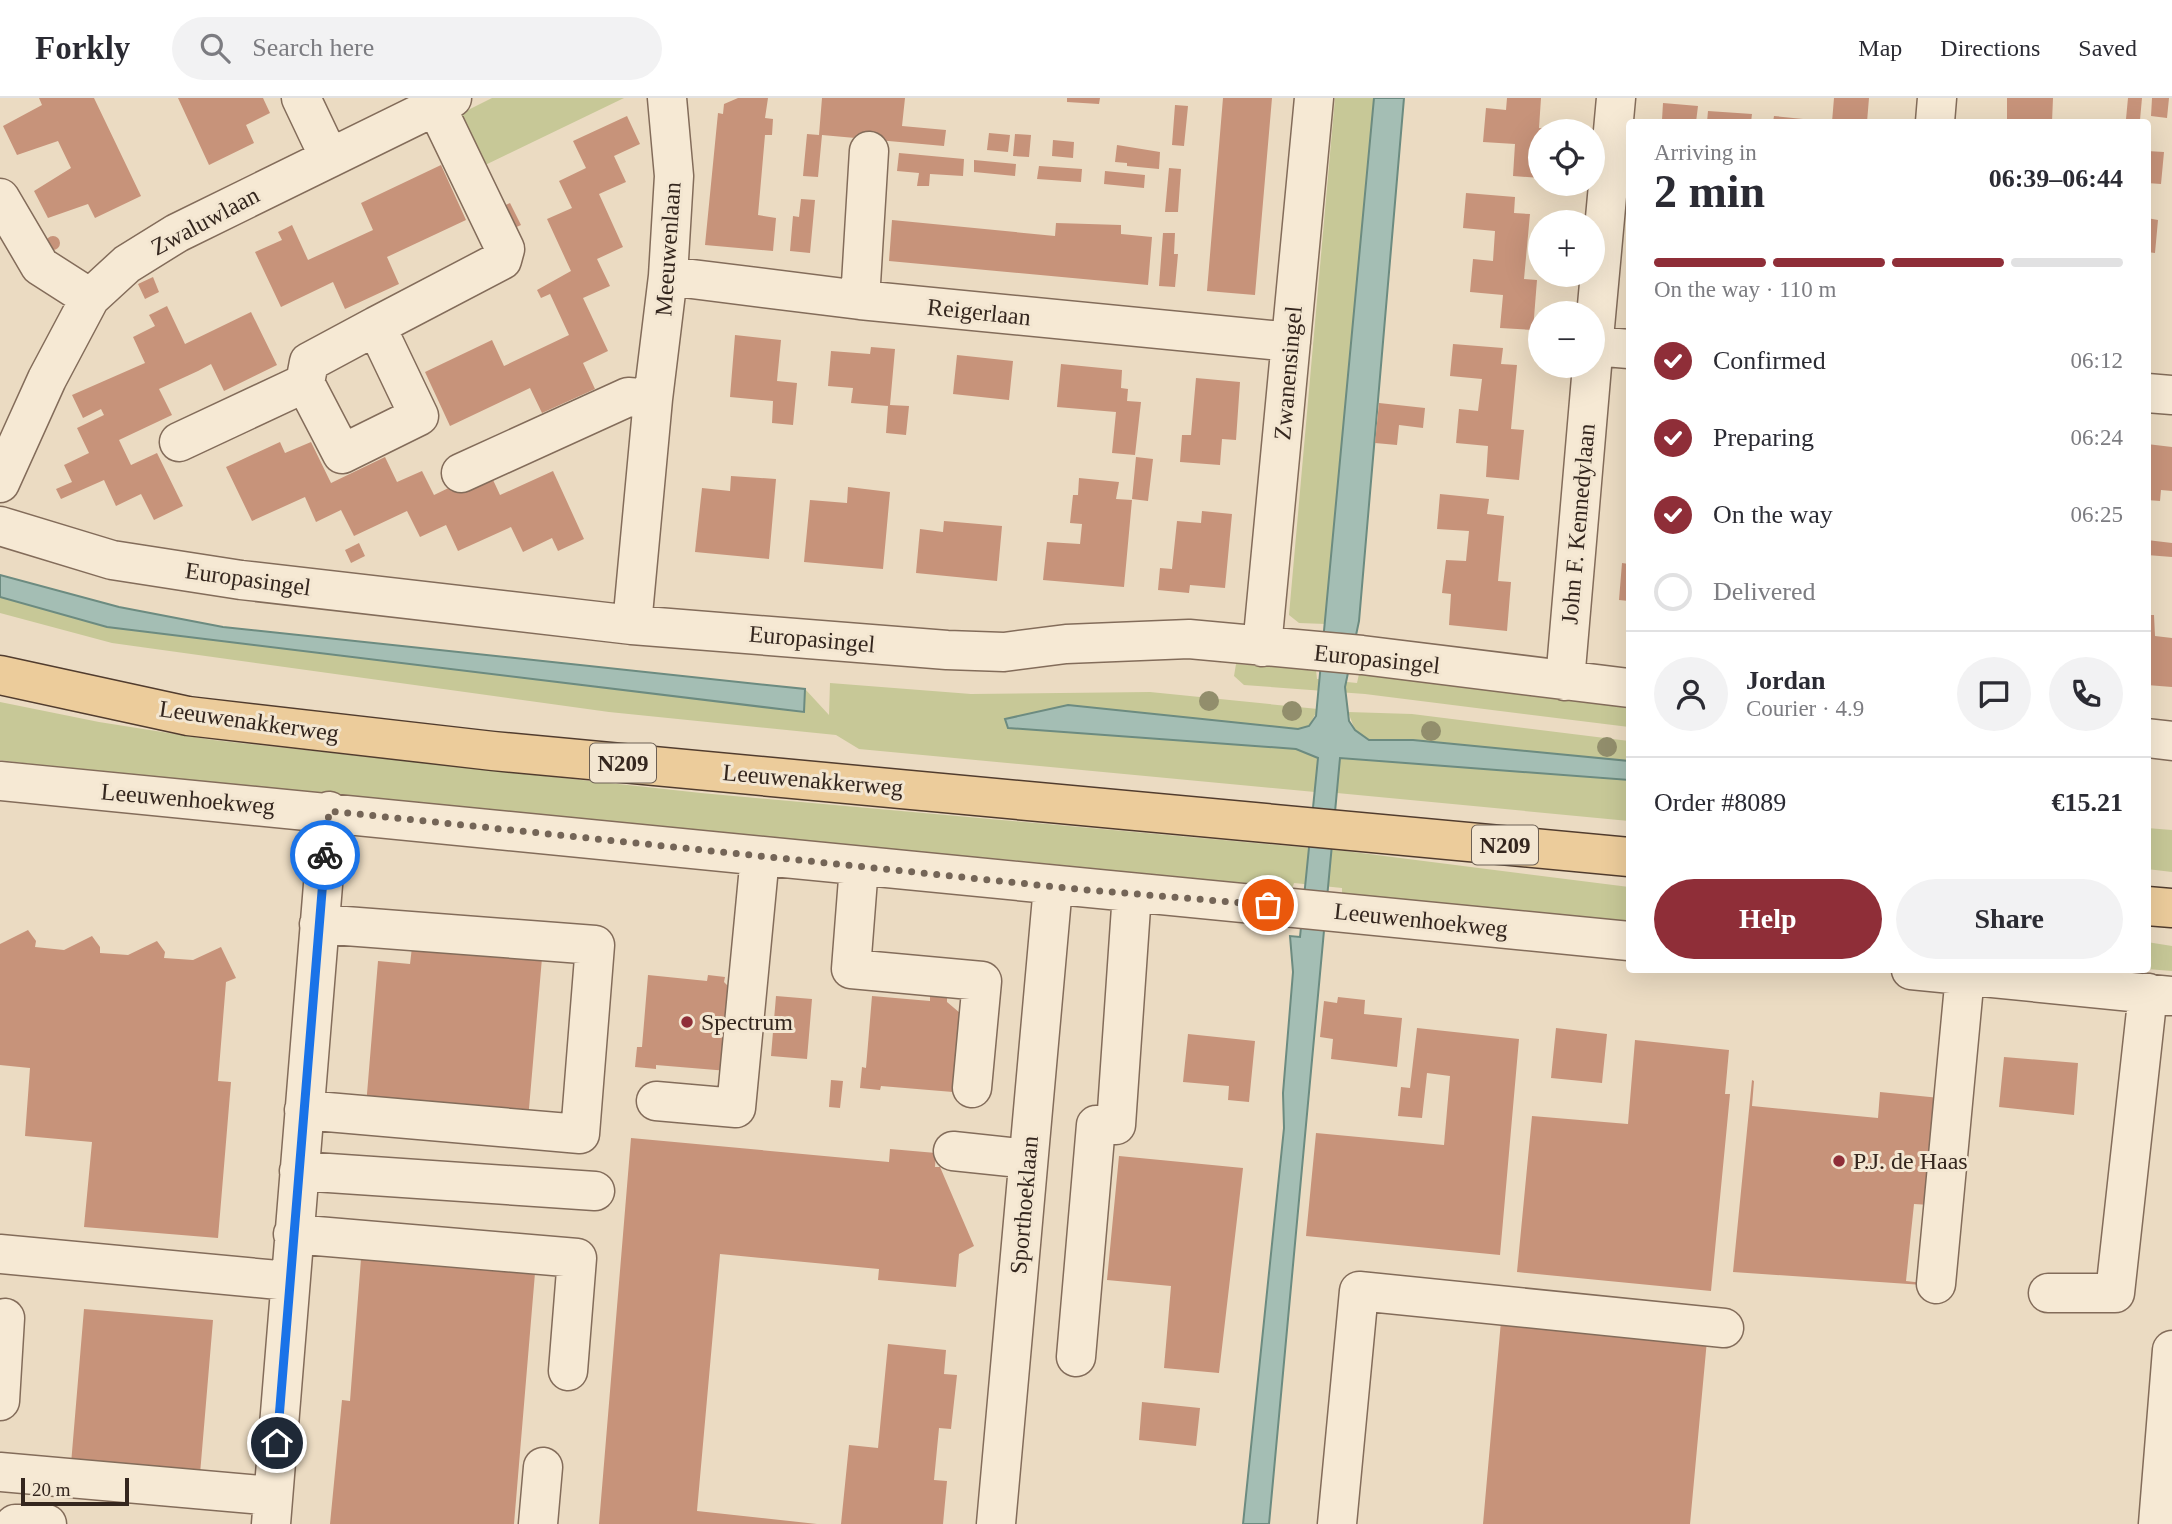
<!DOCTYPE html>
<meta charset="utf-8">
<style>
:root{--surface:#fff;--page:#f2f2f3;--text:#2b2b33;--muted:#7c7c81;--line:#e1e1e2;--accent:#8f2e38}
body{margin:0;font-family:Georgia,serif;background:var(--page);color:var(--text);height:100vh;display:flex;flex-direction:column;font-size:26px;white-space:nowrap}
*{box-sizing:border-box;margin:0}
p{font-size:23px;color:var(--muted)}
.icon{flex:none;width:38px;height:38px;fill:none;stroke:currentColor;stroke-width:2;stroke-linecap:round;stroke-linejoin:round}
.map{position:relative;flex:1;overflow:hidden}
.panel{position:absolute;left:1626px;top:21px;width:525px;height:854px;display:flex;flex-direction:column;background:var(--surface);border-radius:7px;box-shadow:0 7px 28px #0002}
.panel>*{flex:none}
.buttons{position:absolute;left:1528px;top:21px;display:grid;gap:14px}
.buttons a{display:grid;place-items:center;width:77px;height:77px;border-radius:50%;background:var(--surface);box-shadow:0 7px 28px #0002;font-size:35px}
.scale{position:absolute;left:21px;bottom:18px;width:108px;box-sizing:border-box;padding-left:7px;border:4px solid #34261e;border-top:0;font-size:19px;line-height:24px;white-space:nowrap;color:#34261e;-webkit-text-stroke:5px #f3e6d1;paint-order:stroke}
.pin{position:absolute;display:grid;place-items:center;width:60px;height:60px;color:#fff;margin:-30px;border:4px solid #fff;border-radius:50%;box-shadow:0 2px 7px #0007}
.courier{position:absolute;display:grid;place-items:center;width:70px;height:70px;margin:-35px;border:5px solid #1a73e8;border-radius:50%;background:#fff;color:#222;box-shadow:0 2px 9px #0007}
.headline em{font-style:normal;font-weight:800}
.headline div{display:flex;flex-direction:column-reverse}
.headline{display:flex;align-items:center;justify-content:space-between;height:119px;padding:0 28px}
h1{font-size:46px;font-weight:800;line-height:52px}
.bar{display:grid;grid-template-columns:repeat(4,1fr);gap:10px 7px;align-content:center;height:84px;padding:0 28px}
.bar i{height:9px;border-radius:5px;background:var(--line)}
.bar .on{background:var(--accent)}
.bar p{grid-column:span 4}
.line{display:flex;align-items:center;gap:18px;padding:0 28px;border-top:2px solid var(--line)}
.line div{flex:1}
.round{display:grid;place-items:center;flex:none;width:74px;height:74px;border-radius:37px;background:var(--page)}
ol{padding:0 28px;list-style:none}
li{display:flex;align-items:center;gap:21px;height:77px}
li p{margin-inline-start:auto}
li .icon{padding:7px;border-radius:50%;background:var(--accent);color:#fff;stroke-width:4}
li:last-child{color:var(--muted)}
li i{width:38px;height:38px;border:4px solid var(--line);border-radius:50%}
.primary-button{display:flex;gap:14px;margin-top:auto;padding:14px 28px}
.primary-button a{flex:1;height:80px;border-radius:42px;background:var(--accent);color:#fff;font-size:28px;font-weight:800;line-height:80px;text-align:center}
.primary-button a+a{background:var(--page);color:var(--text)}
header{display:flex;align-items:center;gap:42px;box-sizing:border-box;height:98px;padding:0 35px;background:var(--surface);border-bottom:2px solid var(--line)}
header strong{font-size:33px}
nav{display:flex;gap:38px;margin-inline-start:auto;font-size:24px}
.search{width:490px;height:63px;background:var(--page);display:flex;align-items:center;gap:18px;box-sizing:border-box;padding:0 24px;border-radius:38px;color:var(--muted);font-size:26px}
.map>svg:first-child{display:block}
</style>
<header>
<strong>Forkly</strong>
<div class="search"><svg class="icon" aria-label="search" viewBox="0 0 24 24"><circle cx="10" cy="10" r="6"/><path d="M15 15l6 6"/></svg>Search here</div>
<nav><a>Map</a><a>Directions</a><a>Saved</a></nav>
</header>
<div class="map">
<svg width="2172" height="1426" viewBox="0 0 2172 1426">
<rect width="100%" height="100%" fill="#ebdbc2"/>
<path fill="#c7c897" d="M492 0H624L479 70 456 18Z
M1335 0H1374L1326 526 1299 525 1289 517Z
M0 499 107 529 804 614 805 591 829 617 830 585 971 596 1150 594 1318 611 1309 628 1298 631 1068 607 1005 621 1008 630 1296 651 1318 660 1315 694 859 651 836 637 609 614 112 545 0 515Z
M1236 566 1316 572 1317 581 1357 585 1359 576 1629 602V629L1365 596 1244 587 1234 578Z
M0 604 99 624 213 642 701 695 1345 753 1629 789V828L1342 796V790L1294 785 1292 791 1012 762 622 732 84 673 0 662Z
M1348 614 1412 616 1629 643V663L1413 642H1369L1355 632Z
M1340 660 1629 682V723L1337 695Z
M2147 730 2172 732V774L2147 771Z
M2147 844 2172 848V873L2147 871Z"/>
<path fill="#a4beb4" stroke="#6c8b80" stroke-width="2" d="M1374 0H1404L1359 523 1345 589 1349 623 1355 632 1369 642H1413L1629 663V682L1340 660 1269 1426H1243L1284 1030 1283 995 1293 874 1290 838 1300 839 1318 660 1296 651 1008 630 1005 621 1068 607 1298 631 1309 628 1316 618Z
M0 477 119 509 223 529 805 591 804 614 107 529 0 499Z"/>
<path fill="#c7937a" d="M39 0H94L141 98 95 120 88 106 48 120 34 93 71 70 58 43 17 57 3 28 42 7Z
M178 0H263L270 15 246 27 254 45 209 67Z
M738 0H768L765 20 773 21 772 37H765L758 117 776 120 773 153 705 147 718 15 723 16 724 6Z
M822 0H905L902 28 946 32 944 48 822 37 818 79 803 78 807 36 819 37Z
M1067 0H1100L1099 6 1067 4Z
M1223 0H1272L1255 197 1207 193Z
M1507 0H1541L1539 30 1551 31 1540 33V80L1513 78 1515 46 1483 44 1486 10 1506 12Z
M1834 0H1869L1867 24H1832Z
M2007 0H2053L2052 24H2007Z
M2128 0H2142L2140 22 2126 21Z
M2152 0H2169L2167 20 2151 18Z
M1663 5 1698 8 1696 24 1662 22Z
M1175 7 1188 8 1184 48 1172 47Z
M1708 13 1752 16 1751 24H1707Z
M627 18 640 46 614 58 626 84 599 96 623 149 597 161 610 188 583 200 608 253 583 265 595 291 542 315 530 290 450 328 425 274 492 242 504 268 569 237 550 196 541 200 537 192 571 173 547 121 572 110 559 83 586 70 573 43Z
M1774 18 1823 23V24H1773Z
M989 35 1010 37 1008 54 987 52Z
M1015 36 1031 37 1029 59 1013 58Z
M1053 42 1074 44 1073 60 1052 58Z
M1117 47 1160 54 1159 71 1127 68V65L1115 64Z
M2147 53 2164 54 2161 86 2147 85Z
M899 55 964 61 963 78 930 76 929 88H917L919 75 897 73Z
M974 62 1016 66 1015 78 974 74Z
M441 67 466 122 387 159 399 186 345 211 333 184 281 209 255 154 282 142 278 134 292 127 308 162 373 132 361 105Z
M1039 68 1082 71 1081 84 1037 81Z
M1169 70 1181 71 1178 114H1165Z
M1105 73 1145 77 1144 90 1104 86Z
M1466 95 1515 99 1514 115 1530 116 1524 181 1537 182 1533 232 1500 230 1503 197 1470 194 1473 161 1493 163 1495 133 1463 130Z
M801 101 815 102 810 155 790 153 793 118 799 119Z
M510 105 521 127 510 132 499 110Z
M2147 120 2158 122 2155 155 2147 154Z
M892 122 1055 138 1056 125 1121 127V136L1152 139 1148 187 889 163Z
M1163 135H1175L1174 156H1178L1175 189 1159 188Z
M46 145a7 7 0 1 1 14 0a7 7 0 1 1-14 0Z
M153 179 159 194 145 201 138 186Z
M167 208 185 246 251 214 277 267 224 293 211 266 198 273 159 291 172 317 119 342 131 367 157 355 183 408 154 422 141 396 116 408 104 382 61 401 56 391 72 384 64 367 89 355 77 330 104 317 101 311 83 320 72 297 145 265 133 239 155 228 149 217Z
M735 237 781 242 777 283 797 285 793 327 772 325 773 303 730 299Z
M1453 246 1503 250 1501 266 1517 267 1511 331 1524 332 1519 382 1486 379 1488 348 1456 345 1459 311 1478 313 1482 281 1450 278Z
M871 249 895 251 890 307 909 308 906 337 886 335 888 308 851 305 853 290 828 288 831 253 870 256Z
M957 257 1013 263 1009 302 953 296Z
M1061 266 1122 272 1121 290 1128 291 1127 303 1141 304 1135 357 1112 355 1116 314 1057 309Z
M1196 280 1240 284 1236 342 1222 341 1220 367 1180 364 1182 337H1191Z
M1379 305 1425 310 1423 330 1399 327 1397 347 1375 345Z
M280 344 285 355 311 344 331 385 385 359 397 384 422 373 434 397 488 371 500 397 553 373 584 441 558 453 552 440 523 454 511 429 458 453 446 427 420 439 407 413 354 438 341 412 316 424 305 399 252 423 226 369Z
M2147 346 2172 349V393L2161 392 2160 403 2147 402Z
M1136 359 1153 361 1148 403 1132 401Z
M731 378 776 381 769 461 695 454 702 390 730 393Z
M1079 380 1119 384 1116 401 1132 402 1124 489 1043 482 1047 444 1080 446 1082 426 1070 425 1073 397H1078Z
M848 389 890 394 883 471 804 464 810 402 847 405Z
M1440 396 1489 401 1487 416 1504 418 1498 483 1511 484 1507 533 1449 527 1451 496 1442 495 1446 462 1466 463 1469 433 1437 431Z
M1202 413 1232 416 1225 490 1190 487 1189 495 1158 492 1160 470 1172 471 1177 423 1201 425Z
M944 423 1002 428 997 483 916 475 920 431 943 434Z
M2147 442 2172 445V459L2147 457Z
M359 445 365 458 351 465 345 452Z
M1622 465 1629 466V503L1619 502Z
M2147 517H2154L2155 538 2172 540V589L2147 587Z
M28 832 36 843 35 849 64 852 92 838 100 849V855L128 857 157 843 165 854 164 860 193 862 221 849 236 880 226 884 218 983 231 984 218 1140 84 1129 92 1044 25 1038 30 970 0 967V846Z
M412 849 542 860 528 1022 366 1008 378 863 410 866Z
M648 877 707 883 708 877 725 879 724 884 735 895 728 973 656 967V971L635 969 637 949H642Z
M930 897 947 899V904L960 915 953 994 881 988 880 992 860 990 862 969 866 970 872 898 930 903Z
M776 898 812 901 807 961 771 958Z
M1338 899 1365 902 1364 916 1402 920 1397 969 1331 961 1333 941 1320 939 1324 903 1337 905Z
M1417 930 1519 941 1500 1157 1306 1138 1316 1035 1444 1047 1450 978 1427 975 1422 1020 1398 1018 1401 989 1410 990Z
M1556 930 1607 936 1602 985 1551 980Z
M1188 936 1255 943 1249 1004 1228 1002 1229 988 1183 984Z
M1635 942 1729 952 1725 996H1730L1711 1193 1517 1174 1532 1018 1628 1026Z
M2004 959 2078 965 2074 1017 1999 1009Z
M831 982 843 983 840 1010 829 1009Z
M1752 982 1754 983 1752 1008 1878 1020 1880 994 1940 1000 1930 1107 1914 1106 1906 1183 1923 1185V1187L1733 1174Z
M631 1040 889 1064 890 1051 936 1055 935 1069H940L974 1148 959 1156 956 1189 878 1182 879 1171 720 1156 697 1413 817 1426H599Z
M1119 1058 1243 1070 1219 1275 1164 1270 1171 1188 1107 1182Z
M362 1148 536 1163 514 1426H330L342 1302 350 1303Z
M84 1211 213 1222 200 1376 71 1366Z
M1501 1223 1707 1242 1690 1426H1483Z
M888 1246 946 1252 944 1276 957 1277 951 1331 939 1330 934 1382 947 1383 943 1426H841L849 1347 878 1350Z
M1142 1304 1200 1310 1196 1348 1139 1342Z"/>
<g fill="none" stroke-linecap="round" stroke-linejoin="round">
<g stroke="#836c5a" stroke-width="41">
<path id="minor" d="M301 0 329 59
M1935 24 1937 0
M0 100 40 168 90 200
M668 178 860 202 1291 244
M860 202 869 53
M376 228 419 318 342 356 305 285 309 264Z
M376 228 502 162 505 151 436 8
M1594 248 1629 251
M1592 262 1616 0
M2147 295 2172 297
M179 344 305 285
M461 375 628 299 653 301
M0 385 47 281 90 200 127 166 177 135 452 0
M0 428 112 462 241 482 632 527 947 552 1004 554 1066 546 1189 541 1362 557 1629 590
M632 527 653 301 668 178 674 78 667 0
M1262 549 1314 0
M1565 583 1592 268
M2147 640 2172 643
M0 683 1629 843
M859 768 851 871 982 883 972 990
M1911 872 2172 898
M656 1003 736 1010 760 758
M304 1012 580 1036 595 847 319 826
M953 1053 1028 1061
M299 1073 595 1093
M293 1136 577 1160 568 1273
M0 1156 289 1183
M1936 1186 1965 877
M2048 1195H2115L2148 895
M1076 1259 1096 1027H1116L1132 795
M0 1303 5 1220
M0 1374 273 1398
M15 1426H47
M271 1426 329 713
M538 1426 543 1369
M996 1426 1053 788
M1337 1426 1359 1193 1724 1230
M2158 1426 2172 1252"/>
</g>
<g stroke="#513c2e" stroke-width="41">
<path id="major" d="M0 577 188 618 493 653 1629 759
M2147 808 2172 810"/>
</g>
<use href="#minor" stroke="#f6e9d4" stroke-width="38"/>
<use href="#major" stroke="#eccc9b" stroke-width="38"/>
</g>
<g fill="#928e6c">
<circle cx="1209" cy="603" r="10"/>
<circle cx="1292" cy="613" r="10"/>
<circle cx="1431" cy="633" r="10"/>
<circle cx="1607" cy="649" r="10"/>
</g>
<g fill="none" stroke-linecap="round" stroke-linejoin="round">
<path stroke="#746557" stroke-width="7" stroke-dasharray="0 12.6" d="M325 757 329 713 1076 791 1268 807"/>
<path stroke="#1a73e8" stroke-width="9" d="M277 1345 325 757"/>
</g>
<g fill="#8f2e38" stroke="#f3e6d1" stroke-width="2.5">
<circle cx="687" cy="924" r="7"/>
<circle cx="1839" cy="1063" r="7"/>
</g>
<g text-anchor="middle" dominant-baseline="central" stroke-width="6" stroke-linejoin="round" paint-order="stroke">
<g fill="#f3e6d1" stroke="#6d6054" stroke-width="2">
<rect x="590" y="645.5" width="66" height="39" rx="5"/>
<rect x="1472" y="727.5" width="66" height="39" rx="5"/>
</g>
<g font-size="23" font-weight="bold" fill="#34261e">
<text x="623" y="665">N209</text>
<text x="1505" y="747">N209</text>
</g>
<g font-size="24" fill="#34261e" stroke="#f3e6d1">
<text transform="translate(205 123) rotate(-28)">Zwaluwlaan</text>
<text transform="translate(668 151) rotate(-86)">Meeuwenlaan</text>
<text transform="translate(979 214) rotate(6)">Reigerlaan</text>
<text transform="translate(1288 275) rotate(-85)">Zwanensingel</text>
<text transform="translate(1578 426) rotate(-85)">John F. Kennedylaan</text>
<text transform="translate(248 481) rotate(8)">Europasingel</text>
<text transform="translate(812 541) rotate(5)">Europasingel</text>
<text transform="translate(1377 561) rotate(6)">Europasingel</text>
<text transform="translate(249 623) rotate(8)">Leeuwenakkerweg</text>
<text transform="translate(813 682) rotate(5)">Leeuwenakkerweg</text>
<text transform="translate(188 701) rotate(5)">Leeuwenhoekweg</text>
<text transform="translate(1421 822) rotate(6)">Leeuwenhoekweg</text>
<text transform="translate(1024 1107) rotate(-85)">Sporthoeklaan</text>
</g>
<g font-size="24" fill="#34261e" stroke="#f3e6d1" text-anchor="start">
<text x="701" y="924">Spectrum</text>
<text x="1853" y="1063">P.J. de Haas</text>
</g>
</g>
</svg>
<div class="buttons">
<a><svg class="icon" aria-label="locate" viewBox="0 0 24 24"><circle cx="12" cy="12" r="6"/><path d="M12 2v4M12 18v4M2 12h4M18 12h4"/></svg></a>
<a>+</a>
<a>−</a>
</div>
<div class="scale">20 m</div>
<div class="pin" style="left:1268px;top:807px;background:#ea580c"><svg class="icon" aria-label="bag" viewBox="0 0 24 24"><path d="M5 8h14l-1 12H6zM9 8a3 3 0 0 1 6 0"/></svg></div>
<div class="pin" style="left:277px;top:1345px;background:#1f2937"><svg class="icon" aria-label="home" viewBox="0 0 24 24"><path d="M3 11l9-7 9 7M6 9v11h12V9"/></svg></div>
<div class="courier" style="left:325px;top:757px"><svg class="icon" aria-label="bike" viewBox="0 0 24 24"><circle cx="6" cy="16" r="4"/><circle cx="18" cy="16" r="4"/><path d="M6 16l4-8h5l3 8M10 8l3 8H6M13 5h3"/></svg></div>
<section class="panel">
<div class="headline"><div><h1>2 min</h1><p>Arriving in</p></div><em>06:39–06:44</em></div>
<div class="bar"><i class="on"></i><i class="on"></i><i class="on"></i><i></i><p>On the way · 110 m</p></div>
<ol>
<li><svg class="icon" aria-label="check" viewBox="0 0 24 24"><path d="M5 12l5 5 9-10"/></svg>Confirmed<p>06:12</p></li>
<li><svg class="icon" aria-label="check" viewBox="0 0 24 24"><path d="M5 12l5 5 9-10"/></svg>Preparing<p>06:24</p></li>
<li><svg class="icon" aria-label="check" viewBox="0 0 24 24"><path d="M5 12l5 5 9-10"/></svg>On the way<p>06:25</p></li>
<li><i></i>Delivered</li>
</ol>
<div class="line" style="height:126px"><a class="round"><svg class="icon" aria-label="person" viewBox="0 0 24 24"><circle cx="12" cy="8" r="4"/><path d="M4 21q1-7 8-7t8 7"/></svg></a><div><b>Jordan</b><p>Courier · 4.9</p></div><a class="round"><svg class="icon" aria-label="chat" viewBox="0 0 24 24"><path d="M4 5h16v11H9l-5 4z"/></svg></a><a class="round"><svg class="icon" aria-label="phone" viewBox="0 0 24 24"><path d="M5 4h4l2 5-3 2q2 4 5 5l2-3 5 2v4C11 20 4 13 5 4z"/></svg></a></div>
<div class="line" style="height:91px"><div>Order #8089</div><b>€15.21</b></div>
<div class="primary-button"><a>Help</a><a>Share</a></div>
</section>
</div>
